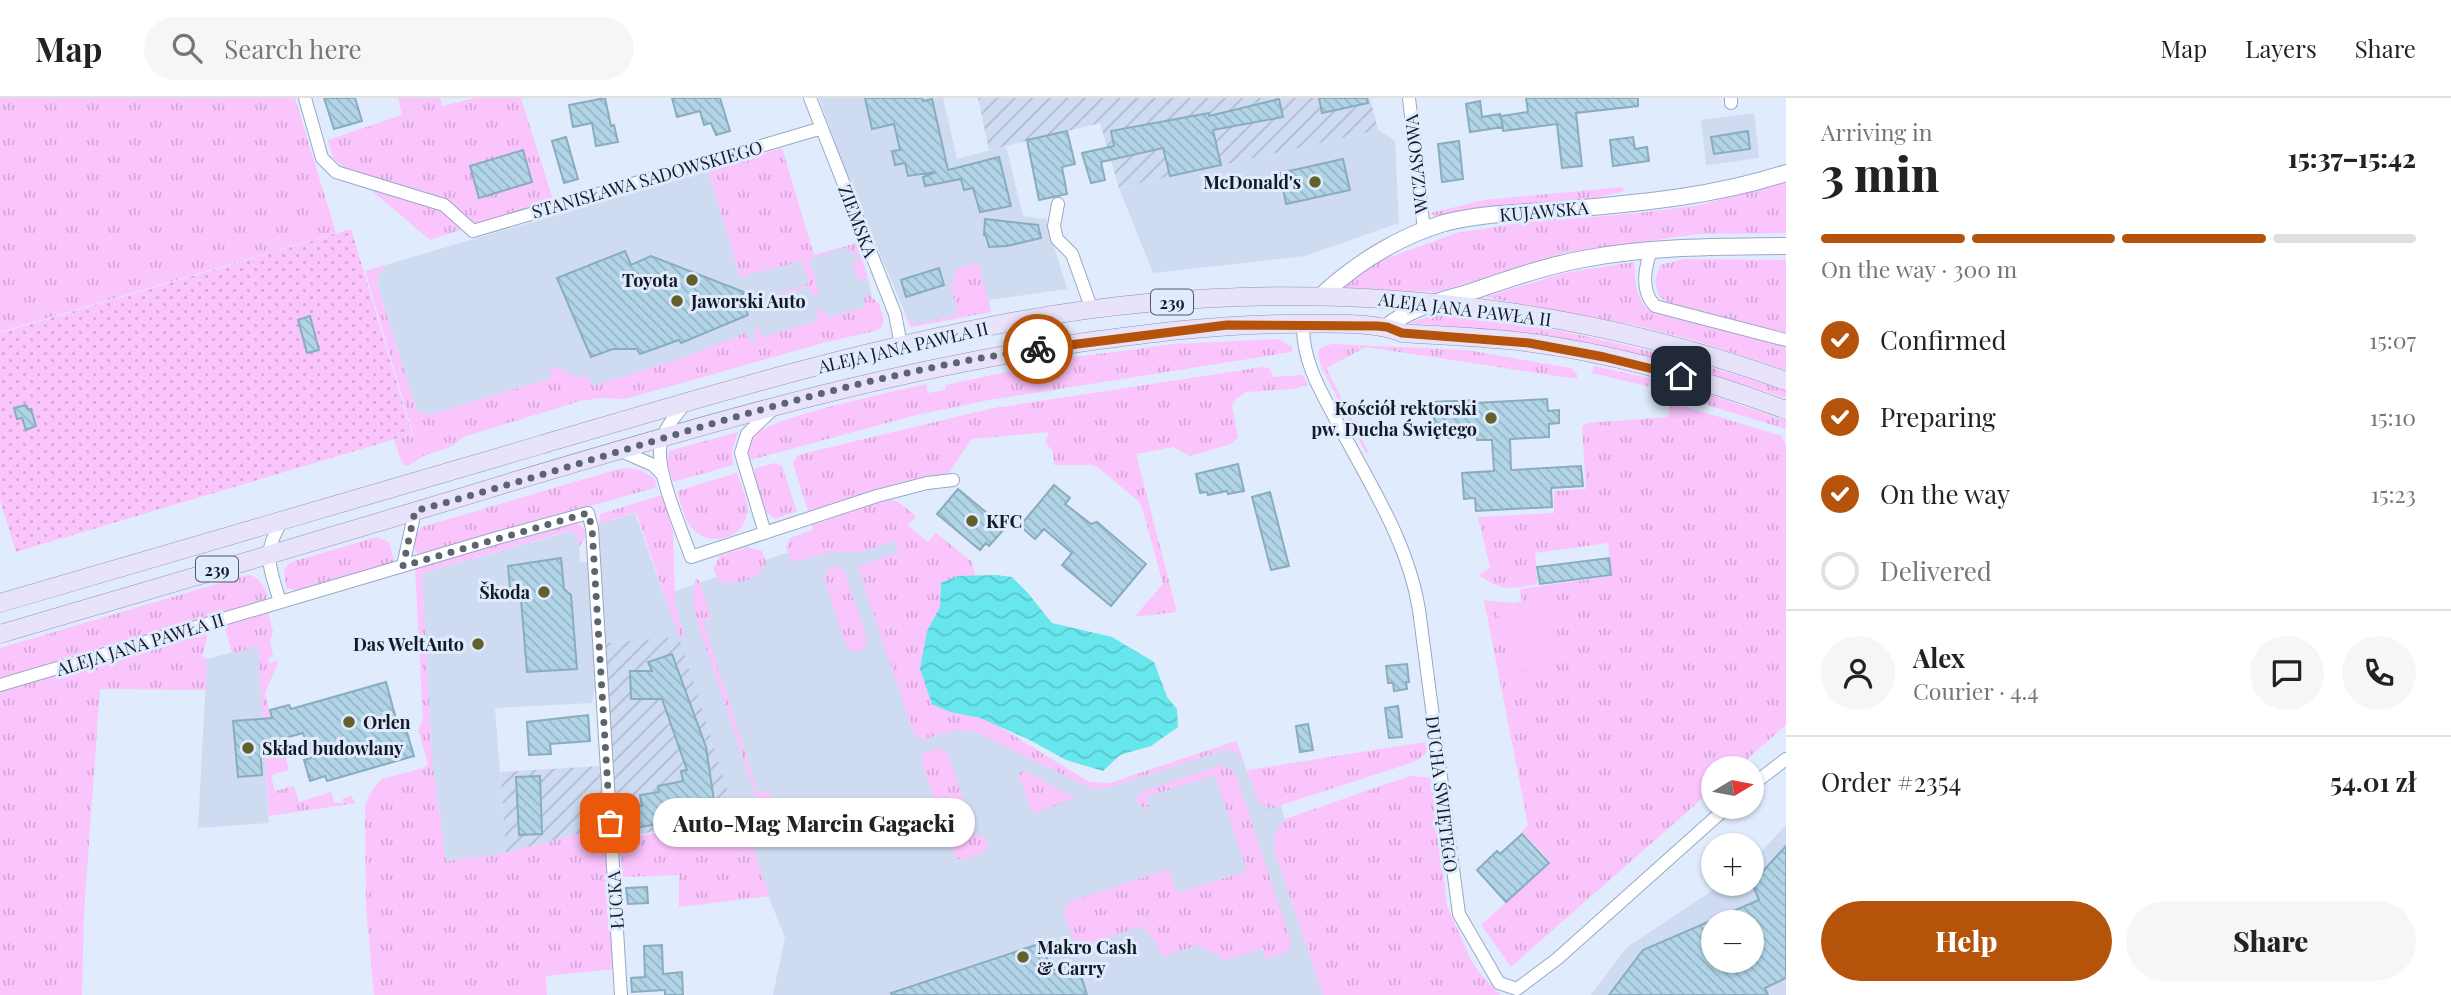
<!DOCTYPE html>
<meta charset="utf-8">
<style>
:root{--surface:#fff;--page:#f6f6f6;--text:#222;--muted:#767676;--line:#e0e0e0;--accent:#b45309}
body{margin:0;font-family:"Playfair Display",serif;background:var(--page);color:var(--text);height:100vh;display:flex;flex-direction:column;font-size:26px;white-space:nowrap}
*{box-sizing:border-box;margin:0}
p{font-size:23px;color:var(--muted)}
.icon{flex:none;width:38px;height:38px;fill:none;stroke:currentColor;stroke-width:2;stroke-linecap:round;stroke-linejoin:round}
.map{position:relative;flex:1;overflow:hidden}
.details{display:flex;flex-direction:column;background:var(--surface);width:665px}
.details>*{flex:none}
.needle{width:46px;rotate:80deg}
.buttons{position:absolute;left:1701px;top:658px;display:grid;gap:14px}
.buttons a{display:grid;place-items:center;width:63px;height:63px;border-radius:50%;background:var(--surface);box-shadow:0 2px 5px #0004;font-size:35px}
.pin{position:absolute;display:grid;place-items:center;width:60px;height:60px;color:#fff;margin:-30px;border-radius:14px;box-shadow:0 4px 10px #0006}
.courier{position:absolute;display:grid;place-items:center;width:70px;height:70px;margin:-35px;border:5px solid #b45309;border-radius:50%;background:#fff;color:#222;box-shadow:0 2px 9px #0007}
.bubble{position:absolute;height:49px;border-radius:24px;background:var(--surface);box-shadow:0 2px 5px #0004;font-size:23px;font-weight:800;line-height:49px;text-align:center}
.overview em{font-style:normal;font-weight:800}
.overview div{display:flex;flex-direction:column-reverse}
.overview{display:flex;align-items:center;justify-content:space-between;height:119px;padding:0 35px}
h1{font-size:46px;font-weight:800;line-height:52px}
.bar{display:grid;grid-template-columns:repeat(4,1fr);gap:10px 7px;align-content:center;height:84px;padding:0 35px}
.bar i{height:9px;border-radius:5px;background:var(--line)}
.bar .on{background:var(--accent)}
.bar p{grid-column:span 4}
.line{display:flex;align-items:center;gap:18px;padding:0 35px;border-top:2px solid var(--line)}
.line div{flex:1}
.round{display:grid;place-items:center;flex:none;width:74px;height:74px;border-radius:37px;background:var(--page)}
ol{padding:0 35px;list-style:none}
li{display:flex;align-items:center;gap:21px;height:77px}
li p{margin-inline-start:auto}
li .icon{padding:7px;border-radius:50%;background:var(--accent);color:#fff;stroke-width:4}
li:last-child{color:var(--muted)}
li i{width:38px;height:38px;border:4px solid var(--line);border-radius:50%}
.button{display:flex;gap:14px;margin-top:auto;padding:14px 35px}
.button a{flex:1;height:80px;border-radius:42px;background:var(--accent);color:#fff;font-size:28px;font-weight:800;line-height:80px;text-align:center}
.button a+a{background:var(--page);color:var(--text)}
header{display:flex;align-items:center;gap:42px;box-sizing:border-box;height:98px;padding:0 35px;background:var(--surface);border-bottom:2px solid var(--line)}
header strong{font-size:33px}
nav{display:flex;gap:38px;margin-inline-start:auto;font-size:24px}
.search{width:490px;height:63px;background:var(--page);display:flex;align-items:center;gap:18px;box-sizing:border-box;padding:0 24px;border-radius:38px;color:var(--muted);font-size:26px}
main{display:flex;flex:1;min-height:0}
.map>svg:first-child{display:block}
</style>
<header>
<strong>Map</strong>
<div class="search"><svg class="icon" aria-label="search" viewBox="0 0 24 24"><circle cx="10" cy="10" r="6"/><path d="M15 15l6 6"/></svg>Search here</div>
<nav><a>Map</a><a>Layers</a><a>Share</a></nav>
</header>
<main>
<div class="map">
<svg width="1786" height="897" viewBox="0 0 1786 897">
<defs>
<pattern id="industrial-furrows" width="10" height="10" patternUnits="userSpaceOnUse" patternTransform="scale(1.75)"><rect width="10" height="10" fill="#cedbf1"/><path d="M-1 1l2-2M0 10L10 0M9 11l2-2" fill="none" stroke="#b0bbce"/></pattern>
<pattern id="grass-tufts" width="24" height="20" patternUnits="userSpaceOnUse" patternTransform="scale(1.75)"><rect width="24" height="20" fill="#fac4fd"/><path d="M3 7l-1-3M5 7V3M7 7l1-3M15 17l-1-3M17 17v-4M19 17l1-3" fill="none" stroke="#d5a8d9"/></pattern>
<pattern id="garden-dots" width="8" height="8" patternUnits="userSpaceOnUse" patternTransform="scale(1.75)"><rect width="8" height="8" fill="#fac4fd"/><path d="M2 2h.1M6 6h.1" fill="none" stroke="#d5a8d9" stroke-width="1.8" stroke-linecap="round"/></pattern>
<pattern id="water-waves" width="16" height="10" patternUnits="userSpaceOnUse" patternTransform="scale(1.75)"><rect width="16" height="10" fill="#68e6ee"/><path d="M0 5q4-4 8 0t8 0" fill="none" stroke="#59c5cc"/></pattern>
<pattern id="building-back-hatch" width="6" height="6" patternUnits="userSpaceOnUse" patternTransform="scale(1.75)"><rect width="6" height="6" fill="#b1d4e7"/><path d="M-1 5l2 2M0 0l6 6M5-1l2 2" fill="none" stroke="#97b5c6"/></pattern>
</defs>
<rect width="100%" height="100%" fill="#e1ebfe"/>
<path fill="#cedbf1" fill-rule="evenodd" d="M819 0H943L957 61 1006 48 1023 118 1046 121 1067 191 989 202 991 214 911 229 849 83Z
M1754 15 1759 60 1706 67 1701 22Z
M1378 32 1395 43 1399 125 1305 158 1153 175 1119 90Z
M708 73 740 179 857 145 867 177 877 220 593 297 552 280 427 317 417 313 376 182 385 167Z
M635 415 664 497 897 417 921 613 995 635 1089 684 1098 686 1110 685 1236 643 1254 692 1280 703 1285 723 1274 752 1323 897H773L785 839 737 722 678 540 605 545 599 426Z
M582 430 584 441 579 449 580 464H588L595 588 592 605 495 610 506 755 446 763 432 661 422 475Z
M258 548 269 725 198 730 207 561Z
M1786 727V897H1591L1627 849 1722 786H1752V764ZM1713 824H1752V863H1713Z"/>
<path fill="url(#industrial-furrows)" d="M978 0H1370L1378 32 1119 90 1100 25 989 52Z
M679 539 737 722 618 739 605 545Z
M600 668 604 729 506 755 500 674Z"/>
<path fill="url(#grass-tufts)" d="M0 0H295L336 135 0 234Z
M398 0H440L442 8 475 0H521L553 102 430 142 333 60 328 42 402 17Z
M782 50 814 157 857 145 867 177V182H858L852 164 861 161 859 155 851 156 849 149 809 161 819 193 816 198 811 196 808 189 766 201 765 200 810 185 801 163 740 179 708 73Z
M1786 84V135L1698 136 1583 152 1561 156 1437 194 1342 190 1343 185 1376 164 1457 135 1520 125 1639 115 1700 107Z
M1623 89 1624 93 1592 101 1437 120 1431 115 1484 102Z
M1684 161 1786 162V234L1682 211 1659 199 1655 183 1660 167Z
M1634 164C1636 184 1634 204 1654 215L1786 248V272L1694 242 1635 227 1485 199 1564 175Z
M979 165 991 214 911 229 905 219 915 226 958 217 951 188 956 171Z
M385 167 376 183 417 313 427 317 552 280 550 270 552 269C565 270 574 282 588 278L593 288 691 257 745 235 753 245 757 242 753 232 759 230 763 239 818 223 816 215 820 210 825 213 827 220 865 209 864 200 868 196 879 206 884 222 881 230 874 233 827 244 625 301 599 300 580 303 463 339C450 352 443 351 426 357 418 360 416 365 405 368L401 362 394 342 413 336 365 173Z
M1444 214C1561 230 1674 255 1786 293V300L1682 267 1547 237 1408 225Z
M1278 241 1292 249V254L989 302 916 317 750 362C748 353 749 344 756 337 776 317 894 294 926 286L928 295 945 292 946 287 1036 268 1037 264 1174 246Z
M1332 246 1466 252 1571 270 1577 276V281L1366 249 1326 270 1369 355H1366L1322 270 1318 256 1320 250Z
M1594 268 1657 282 1655 290 1592 275Z
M1263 269 1269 270 1274 279 1303 277 1308 287 1293 291 1246 294 1236 301 1232 308 1238 339 1231 346 1190 358 1173 349 1136 356 1177 514 1134 519 1163 486 1142 409 1138 403 1099 370 1092 367H1054L1053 353 1045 345 1049 334 972 341 947 377 904 383 808 413 793 365 798 357 989 311Z
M1666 284 1720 300 1786 323V331L1664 294Z
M1670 304 1782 338 1786 349V627L1737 670H1713V691L1511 869 1481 827 1551 764 1522 734 1528 727 1484 502 1522 506 1520 491 1612 478 1608 445 1535 455 1537 486C1511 491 1501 494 1479 477L1490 470 1478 419 1554 415V393L1586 391 1582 328 1589 325 1668 319Z
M738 334 732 354 733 367 673 384 667 362 669 353Z
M775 365 782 368 797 413 775 421 765 413 753 376 756 370Z
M629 370 643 373 654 380 657 389 423 456 416 454 413 449 415 437 422 429 615 372Z
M737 375C741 388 750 404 747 417 741 443 706 449 691 429 683 419 681 404 677 393Z
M662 397 673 433 675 504 684 539H679L636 414 599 426 600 416Z
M888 402 897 403 916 418 908 428 928 444 936 435 971 463 976 479 958 478 941 486 940 509 927 533 950 614 980 620 1000 629 1089 684 1110 685 1236 643 1243 661 1234 653 1227 651 1111 689 1098 691 1086 688 976 634 956 632 923 641 915 639 859 473 860 468 898 454 895 443 861 454H831L793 464 786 450 790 440 813 432 812 427Z
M575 424 585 431V439L579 449 577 438 569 433 422 475 432 661 446 763 506 755 604 729 614 871 546 878 547 897H374L366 811 365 707 373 691 382 681 424 670 428 666 418 631 423 622 415 470Z
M377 439 390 445 394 465 299 493 286 490 284 471 291 464Z
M747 449 762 453 766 464C760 481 734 490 718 482L713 470 720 458Z
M835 468 844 473 867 541 866 547 862 552 854 554 847 550 825 484 824 479 828 471Z
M247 477C258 477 264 488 267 497L265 503 0 582V550Z
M695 481 699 482 711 520 703 523 758 695 769 693 772 705 763 709 767 722 764 723 696 521 693 502Z
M268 514 273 533 270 543 273 558 268 560 270 565 277 563 278 565 265 595 277 643 281 642 289 672 271 677 275 693 294 688 299 704 331 694 335 705H343L342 701 351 698 356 705 269 718 258 548 232 555 224 527Z
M205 532 207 539 202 559 207 561 206 592 100 591 84 814 82 897H0V591Z
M1425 644 1427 654 1417 663 1269 711 1259 705 1247 672Z
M937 650 945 653 948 657 975 737H984L988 749C983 757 963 764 955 760L922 666 924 655Z
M1222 667 1235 674 1291 844 1289 853 1266 861 1263 851 1225 862 1198 847 1162 859 1157 845 1141 828 1086 847 1075 844 1064 818 1065 807 1072 803 1169 771 1177 795 1247 773 1215 677 1146 699 1149 709H1142L1137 703 1139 697 1144 693Z
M1025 673 1072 698 1073 701 1038 714H1032L1019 678 1020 674Z
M1410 678 1432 680 1447 808 1471 862 1479 874 1500 897H1323L1274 752 1275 735 1285 721Z
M743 721 770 798 679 809V777L623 779 619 741Z"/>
<path fill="url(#garden-dots)" d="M351 131 412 336 16 454 0 402V235Z"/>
<path fill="#fac4fd" d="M1549 498 1561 565 1510 574 1497 508Z"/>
<path fill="url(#water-waves)" d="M996 477 1012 479 1027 494 1052 525 1112 539 1154 564 1167 599 1177 611 1178 629 1151 648 1120 657 1103 673 1066 662 1028 641 980 620 950 614 932 606 920 571 927 533 940 509 941 485 958 478Z"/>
<path fill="url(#building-back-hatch)" stroke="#8aacbf" stroke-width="2" fill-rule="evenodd" d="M324 0H355L362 23 334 31Z
M605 0 611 28 614 27 618 44 596 48 592 25 573 29 569 7Z
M672 0H720L730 33 716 37 711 25 704 27 700 13 677 19Z
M865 0H922L923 3 932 1 948 72 999 59 1011 108 980 114 973 90 964 92 961 81 925 88 923 79 936 74 908 78 905 65 895 67 892 53 900 52 894 26 872 31Z
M1319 0H1367L1368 5 1322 15Z
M1526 0H1638V8L1576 15 1582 68 1562 70 1557 26 1503 33 1501 18 1528 14Z
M1279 1 1283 19 1213 32 1221 67 1170 78 1163 50 1101 64 1105 82 1091 85 1082 55 1114 48 1111 33 1209 15V18Z
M1480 3 1482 19 1500 16 1503 29 1470 34 1466 6Z
M1067 33 1075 66 1062 69 1067 96 1039 102 1027 42Z
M1748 33 1750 51 1714 56 1711 39Z
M566 39 578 81 564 85 552 43Z
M1633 39 1635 51 1647 49 1649 63 1613 68 1610 42Z
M1459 43 1463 81 1442 84 1438 46Z
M523 52 532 84 479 100 470 68Z
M1343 61 1350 92 1286 106 1280 75Z
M985 121 1038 127 1041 140 1007 148 989 149 986 138 984 137Z
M625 153 631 167 651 158 744 194 741 200 748 217 681 245 679 242 640 256 637 251H613L591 259 557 180Z
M939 170 944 187 906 199 901 182Z
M310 218 319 252 307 255 298 222Z
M1547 301 1548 313 1559 312V325L1549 326V339L1510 341 1511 372 1581 368 1583 388 1551 390 1552 409 1476 413 1475 400 1464 401 1462 375 1494 373 1492 342H1477L1476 333 1458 334 1453 339 1448 340 1442 335H1435L1433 304 1473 302 1474 305Z
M26 307 28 311H31L36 328 26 332 22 320 17 321 14 310Z
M1238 366 1244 393 1228 396 1227 393 1208 397 1207 394 1200 395 1196 376Z
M1054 387 1070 400 1065 406 1091 426 1097 424 1146 466 1111 508 1062 467 1072 455 1044 431 1035 441 1020 428Z
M958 391 1005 430 989 448 986 445 980 452 937 416Z
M1270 394 1289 468 1271 472 1252 399Z
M561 460 564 491 571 497 577 571 527 574 520 489 510 490 508 468Z
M1609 460 1611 477 1540 486 1537 469Z
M672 556 706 649 716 716 634 730 630 710 642 708 640 697 659 694 658 688 683 683 681 673 687 672 662 601H631L630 573H652L648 564Z
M1407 566 1409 584H1406L1407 591 1394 593 1393 585H1388L1386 568Z
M386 584 399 632 406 631 414 658 327 683 325 678 310 683 304 662 311 660 303 635 260 647 262 677 238 679 233 623 272 620 270 612 289 607 291 611Z
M1398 608 1402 639 1389 640 1385 610Z
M588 617 590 643 550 646 551 656 529 657 527 624Z
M1308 626 1313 652 1300 654 1296 628Z
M540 678 542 736 519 737 516 679Z
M1522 736 1549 765 1506 804 1477 772 1497 753 1500 756Z
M1786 748V880L1765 890 1768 897H1609L1643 852 1759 802 1752 785ZM1713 824H1752V863H1713Z
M647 789 648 805 628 806 626 790Z
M1042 845 1051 873 1077 865 1087 897H892L891 895Z
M662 847 663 876 682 874 683 897H665V892L632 894 631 880 645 879 644 848Z"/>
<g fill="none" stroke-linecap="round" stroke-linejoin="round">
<g stroke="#98a8c5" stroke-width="14">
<path id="street" d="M305 0 322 60 336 74 444 107 473 133 822 30
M810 0 895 216 901 247
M1409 0 1424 132
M1731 0V5
M1058 106 1054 128 1057 141 1072 156 1092 212
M1651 152C1645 170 1640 193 1655 208L1786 242
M1303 226C1302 267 1325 300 1343 335 1373 391 1409 448 1419 512L1459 816 1499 885 1517 891 1557 861 1727 709
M687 303C677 316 665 329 661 344 654 371 682 432 691 459L877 398 927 385 953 382
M619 352 653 367 662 376
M765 435 741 355 747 336 773 311
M403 468 415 413
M280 504C270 469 261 456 282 423
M0 587 497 440 588 415 592 430 621 897
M1752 687 1786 661"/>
</g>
<g stroke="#98a8c5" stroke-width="18">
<path id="secondary" d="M1321 198C1355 166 1398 139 1444 125 1481 115 1522 115 1560 112 1637 105 1713 99 1786 75
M1387 229C1410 209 1442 203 1470 194 1509 181 1548 167 1589 160 1654 148 1720 149 1786 148"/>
</g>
<g stroke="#9491ae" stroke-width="19">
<path id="primary" d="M0 505C180 452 360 400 540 347 699 300 859 252 1022 222 1277 177 1542 195 1786 283
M0 536C169 486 339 437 508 385 698 328 888 272 1085 244 1150 235 1214 227 1280 226 1313 226 1373 222 1402 235 1443 238 1484 239 1525 244 1613 255 1703 281 1786 312"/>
</g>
<use href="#street" stroke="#fff" stroke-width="12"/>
<use href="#secondary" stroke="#fff" stroke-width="16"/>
<use href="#primary" stroke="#e8e3fa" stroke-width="18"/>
</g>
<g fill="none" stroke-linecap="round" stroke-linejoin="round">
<path stroke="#5c6472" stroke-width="7" stroke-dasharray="0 12.6" d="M610 725 592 430 588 415 403 468 415 413C622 357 825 281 1038 251"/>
<path stroke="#b45309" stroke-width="9" d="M1038 251 1227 227 1377 228 1387 229 1402 235 1529 245 1604 259 1681 278"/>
</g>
<g fill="#62612e" stroke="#e1ebfe" stroke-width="2.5">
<circle cx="1315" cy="84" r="7"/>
<circle cx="692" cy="182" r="7"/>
<circle cx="677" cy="203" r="7"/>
<circle cx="1491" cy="320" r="7"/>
<circle cx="972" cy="423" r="7"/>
<circle cx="544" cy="494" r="7"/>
<circle cx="478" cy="546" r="7"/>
<circle cx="349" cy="624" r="7"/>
<circle cx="248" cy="650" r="7"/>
<circle cx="1023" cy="859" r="7"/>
</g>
<g text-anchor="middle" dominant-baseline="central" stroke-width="6" stroke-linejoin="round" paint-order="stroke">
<g fill="#e1ebfe" stroke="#525967" stroke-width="2">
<rect x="1151" y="191.5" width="42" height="25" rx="5"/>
<rect x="196" y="458.5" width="42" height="25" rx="5"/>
</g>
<g font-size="16" font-weight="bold" fill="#151b26">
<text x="1172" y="204">239</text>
<text x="217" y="471">239</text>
</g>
<g font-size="18" fill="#151b26" stroke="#e1ebfe">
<text transform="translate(1416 66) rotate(-96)">WCZASOWA</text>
<text transform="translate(647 81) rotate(-16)">STANISŁAWA SADOWSKIEGO</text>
<text transform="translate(1544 113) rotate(-5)">KUJAWSKA</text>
<text transform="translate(858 123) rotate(69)">ZIEMSKA</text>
<text transform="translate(1465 211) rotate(7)">ALEJA JANA PAWŁA II</text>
<text transform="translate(903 249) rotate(-13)">ALEJA JANA PAWŁA II</text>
<text transform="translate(140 546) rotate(-17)">ALEJA JANA PAWŁA II</text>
<text transform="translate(1442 696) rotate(83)">DUCHA ŚWIĘTEGO</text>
<text transform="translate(615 802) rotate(-94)">ŁUCKA</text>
</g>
<g font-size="18" font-weight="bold" fill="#151b26" stroke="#e1ebfe" text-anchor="end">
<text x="1301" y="84">McDonald's</text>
<text x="678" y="182">Toyota</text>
<text x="691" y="203" text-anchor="start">Jaworski Auto</text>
<text x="1477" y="310">Kościół rektorski<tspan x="1477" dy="21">pw. Ducha Świętego</tspan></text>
<text x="986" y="423" text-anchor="start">KFC</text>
<text x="530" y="494">Škoda</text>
<text x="464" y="546">Das WeltAuto</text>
<text x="363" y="624" text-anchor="start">Orlen</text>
<text x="262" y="650" text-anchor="start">Skład budowlany</text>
<text x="1037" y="849" text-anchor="start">Makro Cash<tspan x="1037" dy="21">&amp; Carry</tspan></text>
</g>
</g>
</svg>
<div class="buttons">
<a><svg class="needle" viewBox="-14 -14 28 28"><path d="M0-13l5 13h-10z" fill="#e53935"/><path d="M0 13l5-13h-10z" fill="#767676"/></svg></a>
<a>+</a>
<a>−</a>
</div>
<div class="pin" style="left:610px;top:725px;background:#ea580c"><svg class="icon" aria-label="bag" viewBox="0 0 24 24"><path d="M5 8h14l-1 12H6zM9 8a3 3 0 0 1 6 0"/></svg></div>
<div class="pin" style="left:1681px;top:278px;background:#1f2937"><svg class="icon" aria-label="home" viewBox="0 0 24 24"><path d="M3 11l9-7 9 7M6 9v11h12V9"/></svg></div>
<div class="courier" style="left:1038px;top:251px"><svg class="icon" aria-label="bike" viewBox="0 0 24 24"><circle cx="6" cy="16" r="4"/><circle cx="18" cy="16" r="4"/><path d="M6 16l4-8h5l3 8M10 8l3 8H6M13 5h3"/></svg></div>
<div class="bubble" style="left:653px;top:700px;width:322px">Auto-Mag Marcin Gagacki</div>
</div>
<section class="details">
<div class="overview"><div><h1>3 min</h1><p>Arriving in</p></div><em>15:37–15:42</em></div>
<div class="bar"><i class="on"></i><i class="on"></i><i class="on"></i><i></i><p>On the way · 300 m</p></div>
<ol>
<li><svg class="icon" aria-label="check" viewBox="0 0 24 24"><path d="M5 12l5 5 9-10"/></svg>Confirmed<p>15:07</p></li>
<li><svg class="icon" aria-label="check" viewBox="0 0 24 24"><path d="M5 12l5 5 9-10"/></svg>Preparing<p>15:10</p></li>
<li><svg class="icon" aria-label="check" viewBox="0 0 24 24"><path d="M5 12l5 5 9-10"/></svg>On the way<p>15:23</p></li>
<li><i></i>Delivered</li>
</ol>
<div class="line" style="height:126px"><a class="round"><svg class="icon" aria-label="person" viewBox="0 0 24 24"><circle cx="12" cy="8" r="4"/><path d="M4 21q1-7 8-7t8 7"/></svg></a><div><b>Alex</b><p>Courier · 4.4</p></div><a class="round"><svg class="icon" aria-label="chat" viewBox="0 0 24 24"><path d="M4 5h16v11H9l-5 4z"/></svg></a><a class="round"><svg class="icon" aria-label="phone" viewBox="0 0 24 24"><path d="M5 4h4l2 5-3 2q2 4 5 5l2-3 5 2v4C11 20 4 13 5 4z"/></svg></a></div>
<div class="line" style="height:91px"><div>Order #2354</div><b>54.01 zł</b></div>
<div class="button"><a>Help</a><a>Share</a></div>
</section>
</main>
